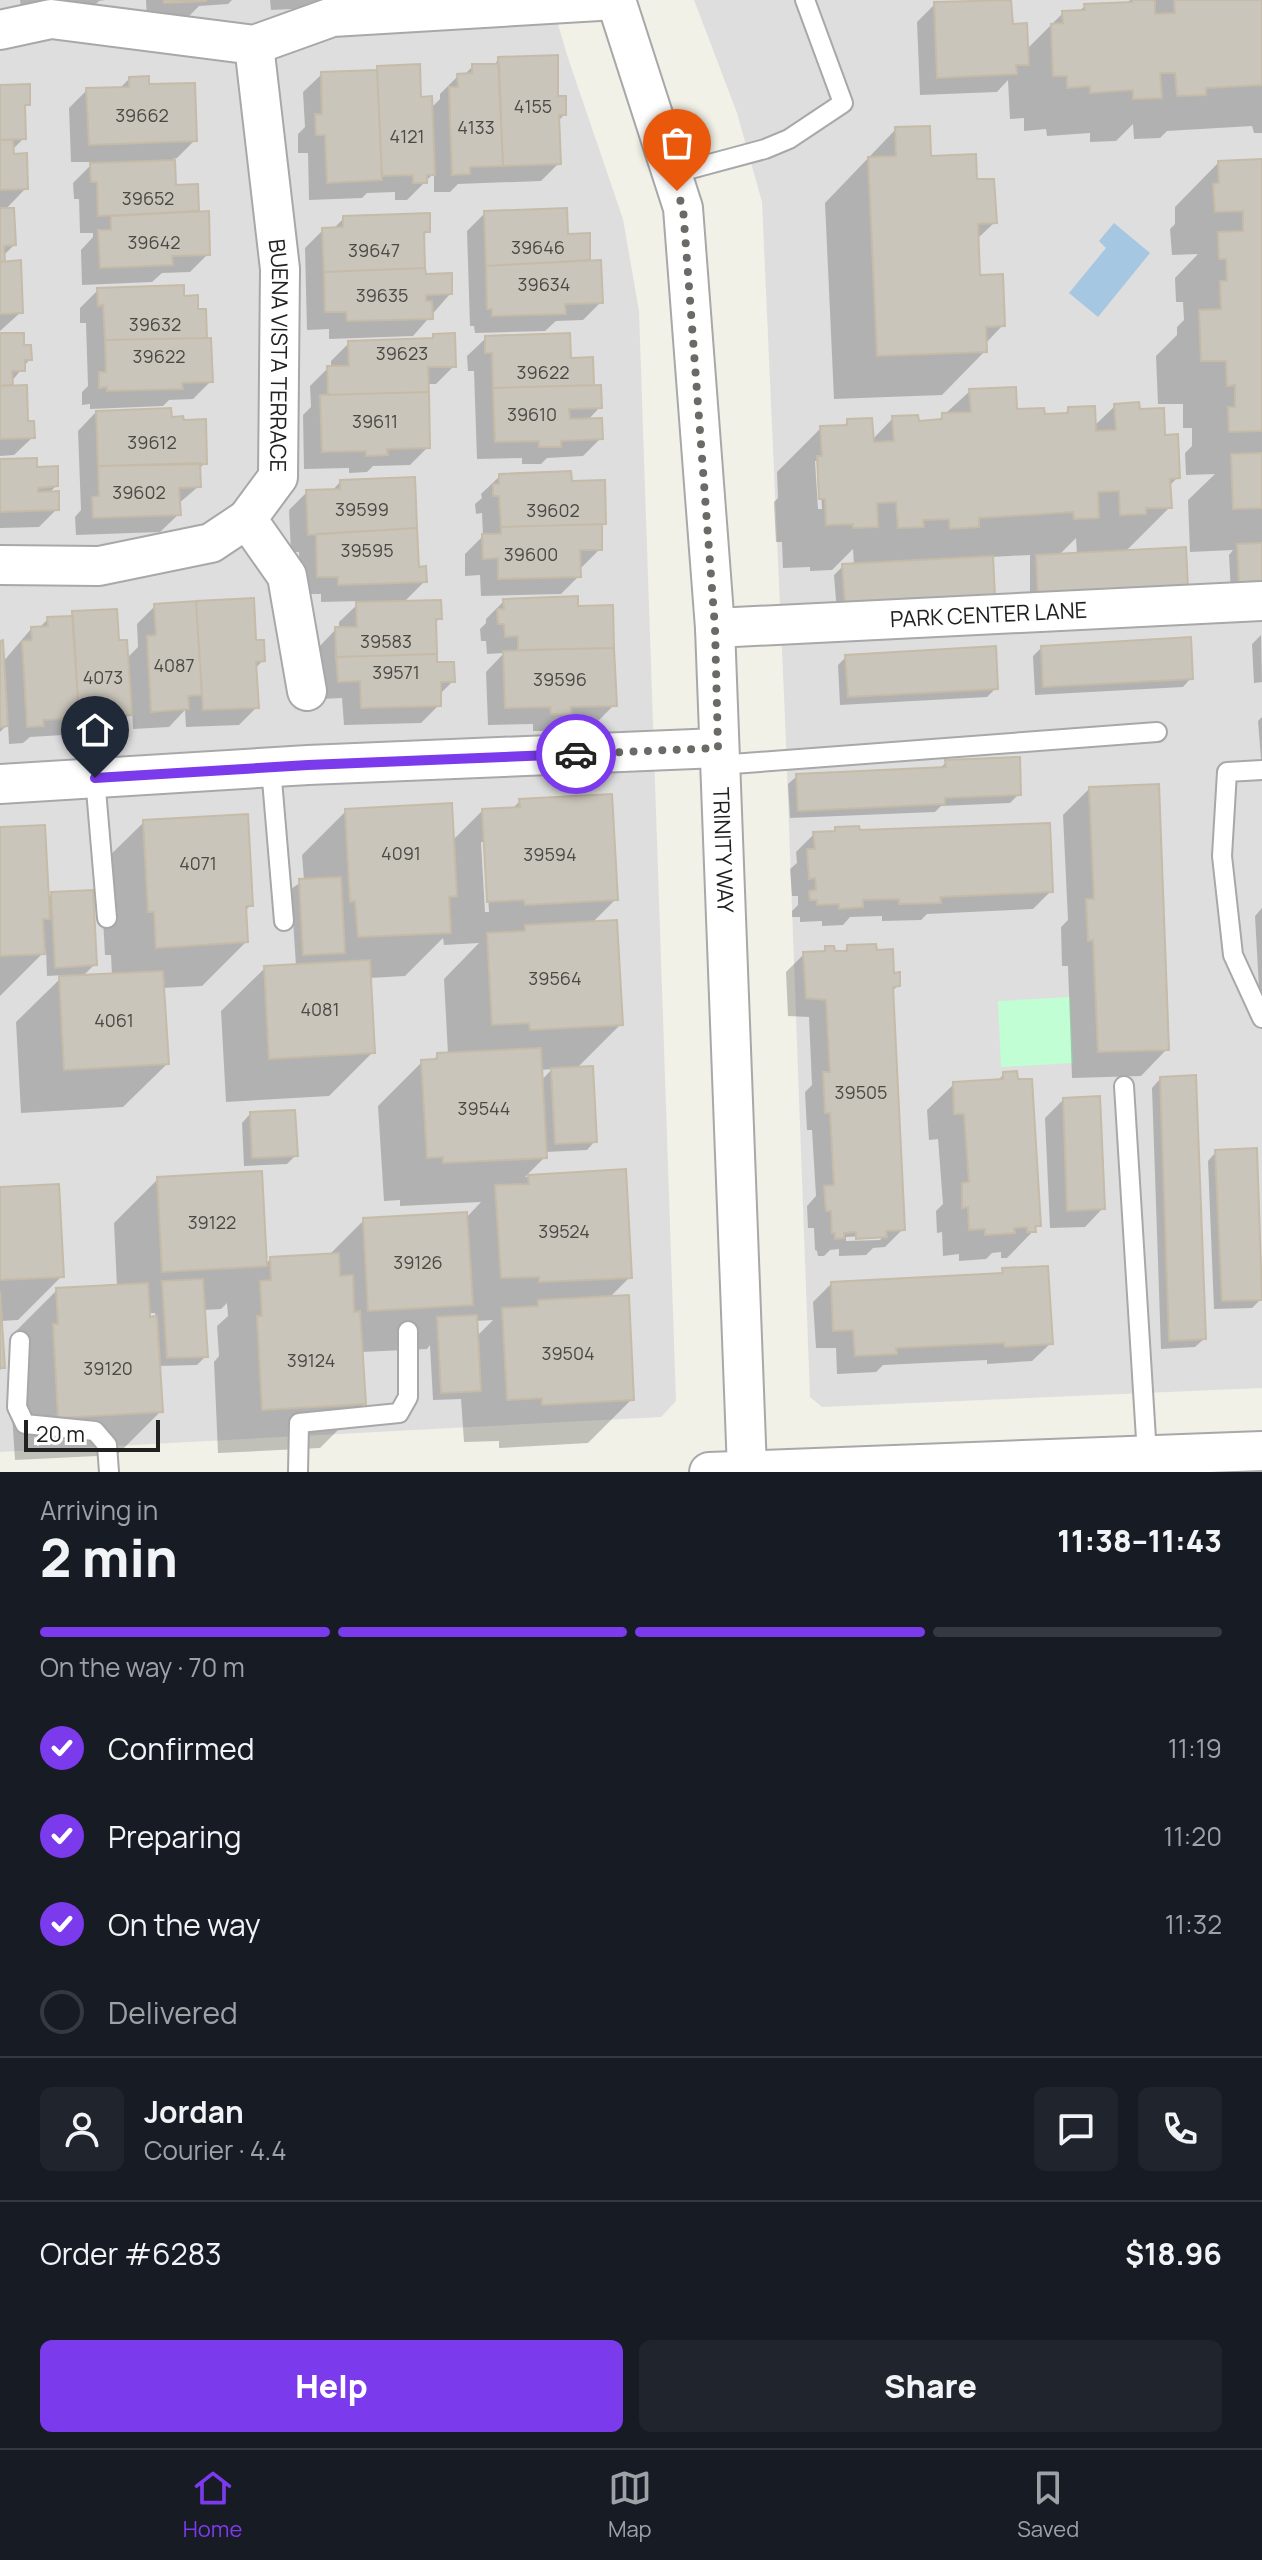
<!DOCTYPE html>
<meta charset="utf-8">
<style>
:root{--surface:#171b24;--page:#20242c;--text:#f1f3f6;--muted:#9ea1a6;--line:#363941;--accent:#7c3aed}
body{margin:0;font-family:Manrope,sans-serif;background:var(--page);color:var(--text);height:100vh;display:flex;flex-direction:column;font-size:30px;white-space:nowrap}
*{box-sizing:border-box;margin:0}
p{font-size:26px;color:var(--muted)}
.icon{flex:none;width:44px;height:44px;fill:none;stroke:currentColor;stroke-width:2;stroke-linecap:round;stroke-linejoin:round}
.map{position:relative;height:1472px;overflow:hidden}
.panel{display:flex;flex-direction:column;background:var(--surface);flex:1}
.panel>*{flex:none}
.scale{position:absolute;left:24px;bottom:20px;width:136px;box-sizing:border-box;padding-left:8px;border:4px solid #212121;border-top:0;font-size:22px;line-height:28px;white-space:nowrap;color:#212121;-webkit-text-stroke:6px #fff;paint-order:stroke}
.pin{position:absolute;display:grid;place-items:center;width:68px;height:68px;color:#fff;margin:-82px -34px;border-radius:50% 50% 50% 0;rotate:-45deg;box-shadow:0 0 8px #0007}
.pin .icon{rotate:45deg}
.courier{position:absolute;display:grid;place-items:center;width:80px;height:80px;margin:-40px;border:6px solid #7c3aed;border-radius:50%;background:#fff;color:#222;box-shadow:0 2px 10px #0007}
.headline em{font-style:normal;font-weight:800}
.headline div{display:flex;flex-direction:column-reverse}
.headline{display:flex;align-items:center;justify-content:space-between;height:136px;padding:0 40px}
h1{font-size:52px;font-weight:800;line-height:60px}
.bar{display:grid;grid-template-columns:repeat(4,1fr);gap:12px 8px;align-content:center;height:96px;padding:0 40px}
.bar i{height:10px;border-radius:6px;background:var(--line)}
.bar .active{background:var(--accent)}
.bar p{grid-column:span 4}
.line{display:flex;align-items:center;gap:20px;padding:0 40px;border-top:2px solid var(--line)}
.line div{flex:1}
.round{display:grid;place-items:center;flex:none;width:84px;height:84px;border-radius:12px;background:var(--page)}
ol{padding:0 40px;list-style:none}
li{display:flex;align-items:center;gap:24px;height:88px}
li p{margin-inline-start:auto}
li .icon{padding:8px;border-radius:50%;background:var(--accent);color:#fff;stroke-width:4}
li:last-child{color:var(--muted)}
li i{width:44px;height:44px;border:4px solid var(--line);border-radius:50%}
.primary-button{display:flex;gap:16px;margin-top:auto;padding:16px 40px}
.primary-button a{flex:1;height:92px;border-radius:12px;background:var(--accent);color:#fff;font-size:32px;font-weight:800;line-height:92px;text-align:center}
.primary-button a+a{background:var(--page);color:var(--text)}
.tabs{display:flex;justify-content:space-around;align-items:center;height:112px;border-top:2px solid var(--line);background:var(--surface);font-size:22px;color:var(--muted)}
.tabs a{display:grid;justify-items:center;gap:4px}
.tabs .active{color:var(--accent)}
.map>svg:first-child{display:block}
</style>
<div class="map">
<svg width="1262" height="1472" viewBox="0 0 1262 1472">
<rect width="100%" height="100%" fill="#f2f1e7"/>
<path fill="#dfdede" d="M0 0H551L567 55 623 219 639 311 676 1401 661 1417 0 1452Z
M694 0H1262V1388L822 1407 810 1397 785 718 762 202 737 113Z"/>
<path fill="#c2fed4" d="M1070 997 1073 1063 1001 1067 998 1001Z"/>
<path fill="#a5c7e2" d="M1114 223 1150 253 1098 317 1069 293 1106 248 1099 241Z"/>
<path fill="#0003" fill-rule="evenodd" d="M20 0H105L99 1 91 9 21 6Z
M146 0H232L228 4 199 6 186 19 147 21Z
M270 0H322L313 8 271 10Z
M1130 0H1262V133H1254L1252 126 1167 131 1160 138 1134 139 1133 124 1116 141 1090 142V133L1047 136 1046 129 1024 131V118L1010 119 1008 80 997 92 920 95 917 22 935 4 1011 26 1026 50 1063 13 1078 12 1085 6 1125 5Z
M499 59 556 98 564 115 557 122 559 163 541 181 458 184 450 192H434V173L407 200H395V192L367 193 362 198 309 200 308 153H298V134L305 127 303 92 322 74 373 72 378 68 430 109 440 99V94L458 76H463L473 66H493Z
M129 79 147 87 195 140 177 158 173 159 174 187 196 186 197 214 208 254 190 272 162 273 152 282 82 285 81 250 93 237V233H80L79 199H74L73 183 94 162H71L69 108 87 90 119 89Z
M0 87 28 104 23 109 24 138 12 150 26 188 5 210 14 245 3 256V263L21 312 0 331Z
M896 129 930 158 975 181 995 222 976 240 978 277 1003 325 985 344V351L942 395 834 399 825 203Z
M1262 161V592L1231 593 1229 555 1233 550 1190 552 1188 500 1215 474 1186 475 1185 453 1192 446V428H1183V404H1158L1156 356 1177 335V327L1184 320 1183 302H1176L1175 278 1198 254 1172 255 1170 229 1175 224V207L1218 163Z
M485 213 566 236 588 235V262L601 302 583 320 556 321 545 331 475 333 474 326H470L467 231Z
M344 218 428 231 422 237 424 276 450 294 413 336 329 339V329L307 330 305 248 323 230 333 229Z
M98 290 182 298 196 312 204 311 211 381 193 399 169 400 163 406 90 409V404L82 405V392L88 386 86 323H80V308Z
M0 335 22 347 30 359 11 382 33 437 14 455 0 456Z
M434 336 454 366 436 384H426L428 447 410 465 373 466 367 472 349 473V468L304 469 303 415 311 407 310 386 328 368H331V361L349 343 429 340Z
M486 338 569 360 591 359 592 387 600 407 587 421 601 438 583 456 547 458 541 464H522V458L477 459 474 371H468L467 356Z
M970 391 1015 411 1043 416 1063 415 1069 409 1094 426 1115 406 1138 411 1164 437 1178 477 1169 486 1170 507 1125 552 1030 604V555L991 557 837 613 834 575 843 566H854L853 549 832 570 810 571V567L783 568 782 542H776L774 502 778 498 777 472 821 428H842L848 421 872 440 893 418 917 423 936 422ZM815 461H819L822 509H818ZM1076 538 1077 555 1058 556Z
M96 412 170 419 205 463 198 470 199 486 178 504 179 514 160 532 76 535 75 517 81 510 78 431Z
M0 461 35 469 56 486 49 493 57 509 39 527 0 528Z
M500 476 570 483 604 523 600 527V549L582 567H578L579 576 561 594 481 596 480 575 465 576V554L483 536 482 513 476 514 475 504 482 498 481 494Z
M340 482 417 569 425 581 403 603 440 618 434 624 435 664 453 681 439 695V705L421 723 344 725 342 698 320 699 318 648 336 629H339V622L361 601 321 602V594H300L299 552H291L289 510 307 492H331Z
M252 600 254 642 263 660 255 669 257 707 239 725 186 727 185 710 169 727 133 729 132 711 112 732 30 737 23 743 9 744 8 724 0 732V643L2 663 31 629H38L48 619 68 618 73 613 117 642 126 659 138 647 137 624 155 606Z
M504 601 576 608 611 607 614 705 596 723 559 724 551 731H533V724L488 725 486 672 504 653 487 654 486 641H481L480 629 486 623V619Z
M1261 635 1262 682 1254 683 1252 644Z
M1042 647 1191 678 1183 687 1035 695 1033 656Z
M846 657 996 688 987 697 840 705 838 665Z
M1262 717V759H1261L1258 721Z
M946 762 1019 794 1010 803 941 806 935 812 790 818 788 784 797 776 939 770Z
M1090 788 1167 1049 1141 1076 1072 1078 1068 966H1062L1061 927 1068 920 1063 815Z
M520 801 616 899 592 923 621 1024 576 1069 595 1141 587 1150 545 1152V1157L525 1177 624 1171 630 1277 609 1298 632 1399 588 1443 499 1448V1441L464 1442 461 1399 433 1400 430 1345 427 1349 361 1352 364 1404 320 1448 218 1453 214 1362 219 1356 217 1326 228 1316 227 1303 221 1309 203 1310 206 1356 197 1365 158 1366 161 1411 117 1455 15 1460 9 1370 15 1365 13 1334 57 1290 117 1287 114 1223 158 1179 265 1264 271 1259 328 1256 364 1220 466 1218 481 1202 400 1206V1200L384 1201 378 1106 422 1062 432 1061 438 1055 448 1054 444 979 479 943 444 945 443 938 405 976 369 978 373 1052 329 1096 226 1102 221 1011 265 968 296 966 291 889 304 880 302 855 346 811 452 841 482 811 512 809ZM481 842H485L489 912H485ZM552 1069 541 1081 540 1070ZM148 1313H155L156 1318 149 1319ZM493 1320 476 1337 475 1321Z
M144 822 251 905 244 912 246 942 202 986 162 988 167 1064 123 1107 21 1113 16 1022 64 975 47 976 46 950 0 996V829L47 898 52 894 95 964 82 977 112 975 111 955H105L100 865Z
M836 829 858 832 1051 891 1033 909 927 914 921 920 882 921V916L850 917 843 925 822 926V921L800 922V917H792V911L798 905V896H792L790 869 797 863 796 852 814 834 832 833Z
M1262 908V1024H1261L1255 916Z
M848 947 876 952 898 985 892 992 903 1229 885 1247 873 1248 866 1255 839 1256V1249L830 1250 824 1256H818L817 1251 815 1250 814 1228H808L807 1206 816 1196 812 1130H807L805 1092 812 1085 809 1017 788 1016 786 972 804 954 821 953 826 948 833 953H842ZM884 1235 880 1240 846 1241V1237Z
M1004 1074 1039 1225 1007 1258H1001V1252L992 1253 986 1259 959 1261V1254L943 1256 942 1232 937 1233 936 1211 943 1204 938 1139 929 1140 927 1110 954 1084 997 1081Z
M1160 1079 1204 1339 1195 1347 1161 1349 1152 1088Z
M1063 1100 1103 1208 1085 1227 1050 1228 1045 1118Z
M250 1114 296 1155 287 1164 244 1166 242 1123Z
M1216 1152 1261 1299 1252 1308 1214 1309 1208 1161Z
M0 1189 62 1276 18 1320 1 1321 3 1367 0 1370Z
M1003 1270 1051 1343 1032 1361 987 1364V1360L883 1365 876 1372 837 1374 836 1348H816L813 1302 831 1284 999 1275Z"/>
<path fill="#cac5ba" stroke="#c5bba8" stroke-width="2" d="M164 0H206V1L164 3Z
M1011 0 1013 24 1027 23 1029 65H1016L1017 74 937 78 934 2Z
M1132 0H1155V14L1175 13 1174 0H1262V85L1206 88V95L1177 96 1175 73H1160L1162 98 1133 99V90L1090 93V86L1067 88V76H1053L1051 24 1063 23 1062 11 1085 10 1084 4 1132 2Z
M558 55V96H566V115H559L561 164 503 166 498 57Z
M420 64 421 97 432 96 435 175H427V183H413V175L382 176 377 66Z
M472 64H499L503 166 470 167V174L452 175 449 87H458L457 74 472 73Z
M377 70 382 180 327 183 325 135H316L315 114H322L321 72Z
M149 76V84L195 83 197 141 89 145 86 88 129 87V77Z
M30 84V105H25L26 139 0 140V85Z
M930 126 931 156 976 154 977 179H994L997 223 978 224 980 275 1003 274 1005 326 986 327 987 352 877 356 868 157 896 156 895 127Z
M13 139 14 154 27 153 28 189 0 190V140Z
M1262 159V431L1229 432 1228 407H1235V385L1227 386 1226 361H1201L1199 310 1221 309 1220 281H1227L1226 259H1219L1218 232 1243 231V211L1215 212 1213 184 1219 183 1218 161Z
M175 160 176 185 198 184 199 211 98 216 97 182H91L90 163Z
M0 208H14L16 245 4 246 5 261 0 262Z
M567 208 568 234 590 233V260L486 266 484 211Z
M209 211 210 255 172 256 173 265 100 268 98 230H111V216Z
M430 213V232H424L425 268 324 272 322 228 343 227V216Z
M21 260 23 313 0 314V262Z
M601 260 603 303 565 304 566 314 492 316V309H487L486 266Z
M425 268 426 274 452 273V294L426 295V301H432L433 319 347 321 346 312H325L324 272Z
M184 285V296L198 295V309H206L207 338 105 340 103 305 98 306 97 288Z
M0 333H24V345H31L32 360H25V371H12L13 385 0 386Z
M455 333 456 367H428L429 392 328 395 327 366H349L348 341 433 338V334Z
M570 333 571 358 593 357 594 385 493 388 492 353H485V336Z
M211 338 213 382 182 383 183 389 107 391V387L99 388V372H106L105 340Z
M27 385 28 421H34L35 438 0 439V386Z
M601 385 602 408 569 409 570 419 602 418 603 439 561 441V447H539V441L495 442 493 388Z
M1016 387 1017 409 1044 408 1045 414 1068 413V407L1095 406 1096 431 1116 430 1114 404 1139 402 1140 409 1164 408 1165 435 1178 434 1180 478 1170 479 1172 508H1146V514L1120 515 1119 491 1098 492 1099 518 1074 519 1073 512 979 518V527L950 529 949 519 923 520 924 527 898 528 896 502 877 503 878 527 853 528V524L826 525 825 499H819L817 456H822L820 426 847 425V419L872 418 874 442 894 441 892 416 918 415 919 421 942 419V413L971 412 969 389Z
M429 392 430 448 387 449 388 455 366 456V451L322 452 320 395Z
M171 408 172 417 183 416 184 420 206 419 207 464 98 466 96 411Z
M1262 453V508L1233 509 1231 454Z
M37 458V467L58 466V486L38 488V492L59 491V510L0 512V459Z
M200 463 201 487 179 488 181 515 93 518 92 497 99 496 98 466Z
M571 471 572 481 605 480 606 524 501 527 499 496H493V484H499V474Z
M415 477 417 528 308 535 306 490 340 489V480Z
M602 524V550H580L581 577 498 579V558L483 559 482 534H501V527Z
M417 528 419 567 426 566 427 582 338 585V577H317L316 534Z
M1262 543V584L1239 586 1237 544Z
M1186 547 1188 588 1038 596 1036 555Z
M993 556 995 597 845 606 842 564Z
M578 596V606L613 605 614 648 518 650V636L505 637 504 624H498L497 609H504L503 599Z
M254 598 256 640H264L265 661 256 662 259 708 203 710 196 601Z
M441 600 442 619H436L437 654 336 657 335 627H357L356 602Z
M196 601 202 695 188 696 189 709 151 712 147 636 156 635 154 604Z
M117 609 119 640H127L132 715 79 718 72 611Z
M73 616 79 718 43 720 44 726 27 727 22 641 32 640 31 627 48 626 47 617Z
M1191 637 1193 679 1043 687 1041 646Z
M3 640 8 726 0 727V641Z
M996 646 998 689 848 697 845 655Z
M614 648 617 706 571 707V714H551L550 707 505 708 503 651Z
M437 654V662H454L455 682H441V706L361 708 360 681 338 682 336 657Z
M1020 757 1021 795 945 798V804L798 811 796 774 946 767 945 760Z
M1159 784 1169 1050 1098 1052 1093 940 1088 941 1086 899H1094L1089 787Z
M612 794 618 900 525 905 524 900 487 902 482 809 520 807 519 799Z
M452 803 457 896 449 897 451 933 358 937 355 901 350 902 345 809Z
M248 814 253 906H246L248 942 156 948 154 912H148L143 820Z
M1050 823 1053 892 940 897 941 903 899 904V899L863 900V907L839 909V904L817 905V900H810L809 891 816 890 815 878 809 879 807 849H815L813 832 835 831V827L859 826 860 830Z
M45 825 50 919H43L45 954 0 956V827Z
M341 877 345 953 303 955 299 879Z
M93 890 97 965 55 968 51 892Z
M617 920 623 1025 530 1030 529 1023 492 1025 487 933 525 931V925Z
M876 944 877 950 893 949 894 973 900 972V986L893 987 905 1230 886 1231 887 1237 856 1239V1232L844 1233V1238L835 1239V1233H832L831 1211H826L824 1186 834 1185 830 1113H825L823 1072H830L826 1000 806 998 803 952 825 951V946H834L835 951H847V945Z
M370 960 375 1053 269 1059 264 966Z
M163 971 169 1064 64 1070 59 976Z
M541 1048 547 1158 443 1163V1157L427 1158 421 1060 437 1059V1053Z
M593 1066 597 1142 555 1144 551 1068Z
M1017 1071 1018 1079H1032L1041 1226H1035L1036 1232H1027V1227L1014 1228 1015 1233 985 1235V1229L969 1230 968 1207 962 1208V1183L969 1182 964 1114H954L953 1082 1003 1079V1072Z
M1196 1075 1206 1339 1169 1341 1160 1077Z
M1100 1096 1105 1209 1067 1211 1063 1098Z
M295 1110 298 1156 252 1158 250 1112Z
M1257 1148 1262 1300 1222 1301 1215 1150Z
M626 1169 632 1278 539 1282V1277L501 1278 495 1185 529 1184 528 1175Z
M262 1171 267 1266 162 1272 157 1177Z
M59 1184 64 1277 0 1280V1187Z
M467 1212 473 1305 368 1311 363 1218Z
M339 1253 340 1276 353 1275 354 1312 360 1311 366 1404 262 1410 257 1316H262L260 1281 271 1280 270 1257Z
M1048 1266 1053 1344 1005 1347 1004 1343 896 1348 897 1354 855 1356 853 1330 833 1331 831 1282 1003 1273 1002 1268Z
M203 1279 208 1357 167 1358 162 1281Z
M148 1283 150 1317 157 1316 163 1412 58 1418 53 1324H58L56 1288Z
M0 1291 5 1368H0Z
M629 1295 634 1400 542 1405V1398L507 1400 502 1308 538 1306V1300Z
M477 1315 481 1391 441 1393 437 1317Z"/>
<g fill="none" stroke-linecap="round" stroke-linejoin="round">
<g stroke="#a8a8a8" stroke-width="22">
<path id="lane" d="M672 174 765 149 789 139 843 103 805 0
M719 765 1157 732
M271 768 284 921
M1262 770 1227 772 1222 856 1233 955 1262 1018
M95 778 107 918
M1124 1086 1147 1455
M20 1341 17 1407 25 1424 95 1431 107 1445 109 1472
M298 1472 299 1423 399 1413 408 1397V1331"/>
</g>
<g stroke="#a8a8a8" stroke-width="42">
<g id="street">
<path id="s1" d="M616 0 683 208 715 628 747 1470"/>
<path d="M0 30 51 19 254 45 332 17 616 0"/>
<path id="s2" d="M254 45 280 269 278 477 247 519 287 576 307 691"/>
<path d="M0 565 99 566 211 543 247 519"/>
<path id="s3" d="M715 628 1262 601"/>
<path d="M0 784 308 765 718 748"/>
<path d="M709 1472 1262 1451"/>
</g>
</g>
<use href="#lane" stroke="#fff" stroke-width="18"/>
<use href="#street" stroke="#fff" stroke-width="38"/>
</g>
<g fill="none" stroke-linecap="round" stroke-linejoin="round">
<path stroke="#6a6a66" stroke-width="8" stroke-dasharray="0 14.4" d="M576 754 718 748 715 628 683 208 677 191"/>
<path stroke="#7c3aed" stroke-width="10" d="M95 778 308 765 576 754"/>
</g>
<g text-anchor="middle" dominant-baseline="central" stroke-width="7" stroke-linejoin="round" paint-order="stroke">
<g font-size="18" fill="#4b4a47">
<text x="533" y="106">4155</text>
<text x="142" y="115">39662</text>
<text x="476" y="127">4133</text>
<text x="407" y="136">4121</text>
<text x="148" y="198">39652</text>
<text x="154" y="242">39642</text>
<text x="538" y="247">39646</text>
<text x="374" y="250">39647</text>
<text x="544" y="284">39634</text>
<text x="382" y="295">39635</text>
<text x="155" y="324">39632</text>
<text x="402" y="353">39623</text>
<text x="159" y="356">39622</text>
<text x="543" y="372">39622</text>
<text x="532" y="414">39610</text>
<text x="375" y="421">39611</text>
<text x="152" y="442">39612</text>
<text x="139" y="492">39602</text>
<text x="362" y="509">39599</text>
<text x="553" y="510">39602</text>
<text x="367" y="550">39595</text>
<text x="531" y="554">39600</text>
<text x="386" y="641">39583</text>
<text x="174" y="665">4087</text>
<text x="396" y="672">39571</text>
<text x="103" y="677">4073</text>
<text x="560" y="679">39596</text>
<text x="401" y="853">4091</text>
<text x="550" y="854">39594</text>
<text x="198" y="863">4071</text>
<text x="555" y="978">39564</text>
<text x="320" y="1009">4081</text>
<text x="114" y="1020">4061</text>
<text x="861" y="1092">39505</text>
<text x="484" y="1108">39544</text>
<text x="212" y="1222">39122</text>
<text x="564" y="1231">39524</text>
<text x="418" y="1262">39126</text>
<text x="568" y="1353">39504</text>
<text x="311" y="1360">39124</text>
<text x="108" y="1368">39120</text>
</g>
<g font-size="22" fill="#212121" stroke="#fff">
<text stroke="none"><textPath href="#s2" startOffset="312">BUENA VISTA TERRACE</textPath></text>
<text stroke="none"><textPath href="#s3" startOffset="274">PARK CENTER LANE</textPath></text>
<text stroke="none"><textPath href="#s1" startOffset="862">TRINITY WAY</textPath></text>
</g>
</g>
</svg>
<div class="scale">20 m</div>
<div class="pin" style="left:677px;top:191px;background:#ea580c"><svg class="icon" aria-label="bag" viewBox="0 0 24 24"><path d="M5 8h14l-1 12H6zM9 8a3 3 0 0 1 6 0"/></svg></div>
<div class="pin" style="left:95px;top:778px;background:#1f2937"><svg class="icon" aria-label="home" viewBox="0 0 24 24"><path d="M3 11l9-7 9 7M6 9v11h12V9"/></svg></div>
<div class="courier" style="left:576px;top:754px"><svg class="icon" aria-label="car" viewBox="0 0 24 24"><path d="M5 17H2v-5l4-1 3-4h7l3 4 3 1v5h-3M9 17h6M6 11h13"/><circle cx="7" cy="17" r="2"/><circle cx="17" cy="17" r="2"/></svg></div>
</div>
<section class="panel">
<div class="headline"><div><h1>2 min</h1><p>Arriving in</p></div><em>11:38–11:43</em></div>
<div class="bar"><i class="active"></i><i class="active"></i><i class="active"></i><i></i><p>On the way · 70 m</p></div>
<ol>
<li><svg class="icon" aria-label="check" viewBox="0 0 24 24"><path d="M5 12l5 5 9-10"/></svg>Confirmed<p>11:19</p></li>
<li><svg class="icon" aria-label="check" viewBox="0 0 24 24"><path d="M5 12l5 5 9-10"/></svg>Preparing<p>11:20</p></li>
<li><svg class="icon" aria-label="check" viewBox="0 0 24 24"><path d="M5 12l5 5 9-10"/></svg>On the way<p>11:32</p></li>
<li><i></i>Delivered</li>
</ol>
<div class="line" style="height:144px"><a class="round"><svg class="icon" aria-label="person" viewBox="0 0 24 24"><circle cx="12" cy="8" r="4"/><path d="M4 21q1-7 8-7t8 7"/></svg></a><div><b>Jordan</b><p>Courier · 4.4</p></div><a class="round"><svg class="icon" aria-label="chat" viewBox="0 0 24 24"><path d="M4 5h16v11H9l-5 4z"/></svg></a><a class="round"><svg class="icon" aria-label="phone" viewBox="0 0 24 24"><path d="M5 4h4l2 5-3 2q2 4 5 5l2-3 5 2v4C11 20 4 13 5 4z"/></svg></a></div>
<div class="line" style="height:104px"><div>Order #6283</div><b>$18.96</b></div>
<div class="primary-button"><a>Help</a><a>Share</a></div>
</section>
<nav class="tabs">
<a class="active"><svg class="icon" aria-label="home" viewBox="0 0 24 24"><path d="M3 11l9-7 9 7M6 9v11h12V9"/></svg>Home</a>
<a><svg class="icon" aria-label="map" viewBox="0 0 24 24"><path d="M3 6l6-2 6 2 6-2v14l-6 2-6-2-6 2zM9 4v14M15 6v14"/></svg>Map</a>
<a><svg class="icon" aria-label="saved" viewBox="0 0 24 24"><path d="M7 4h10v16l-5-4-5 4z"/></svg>Saved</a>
</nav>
